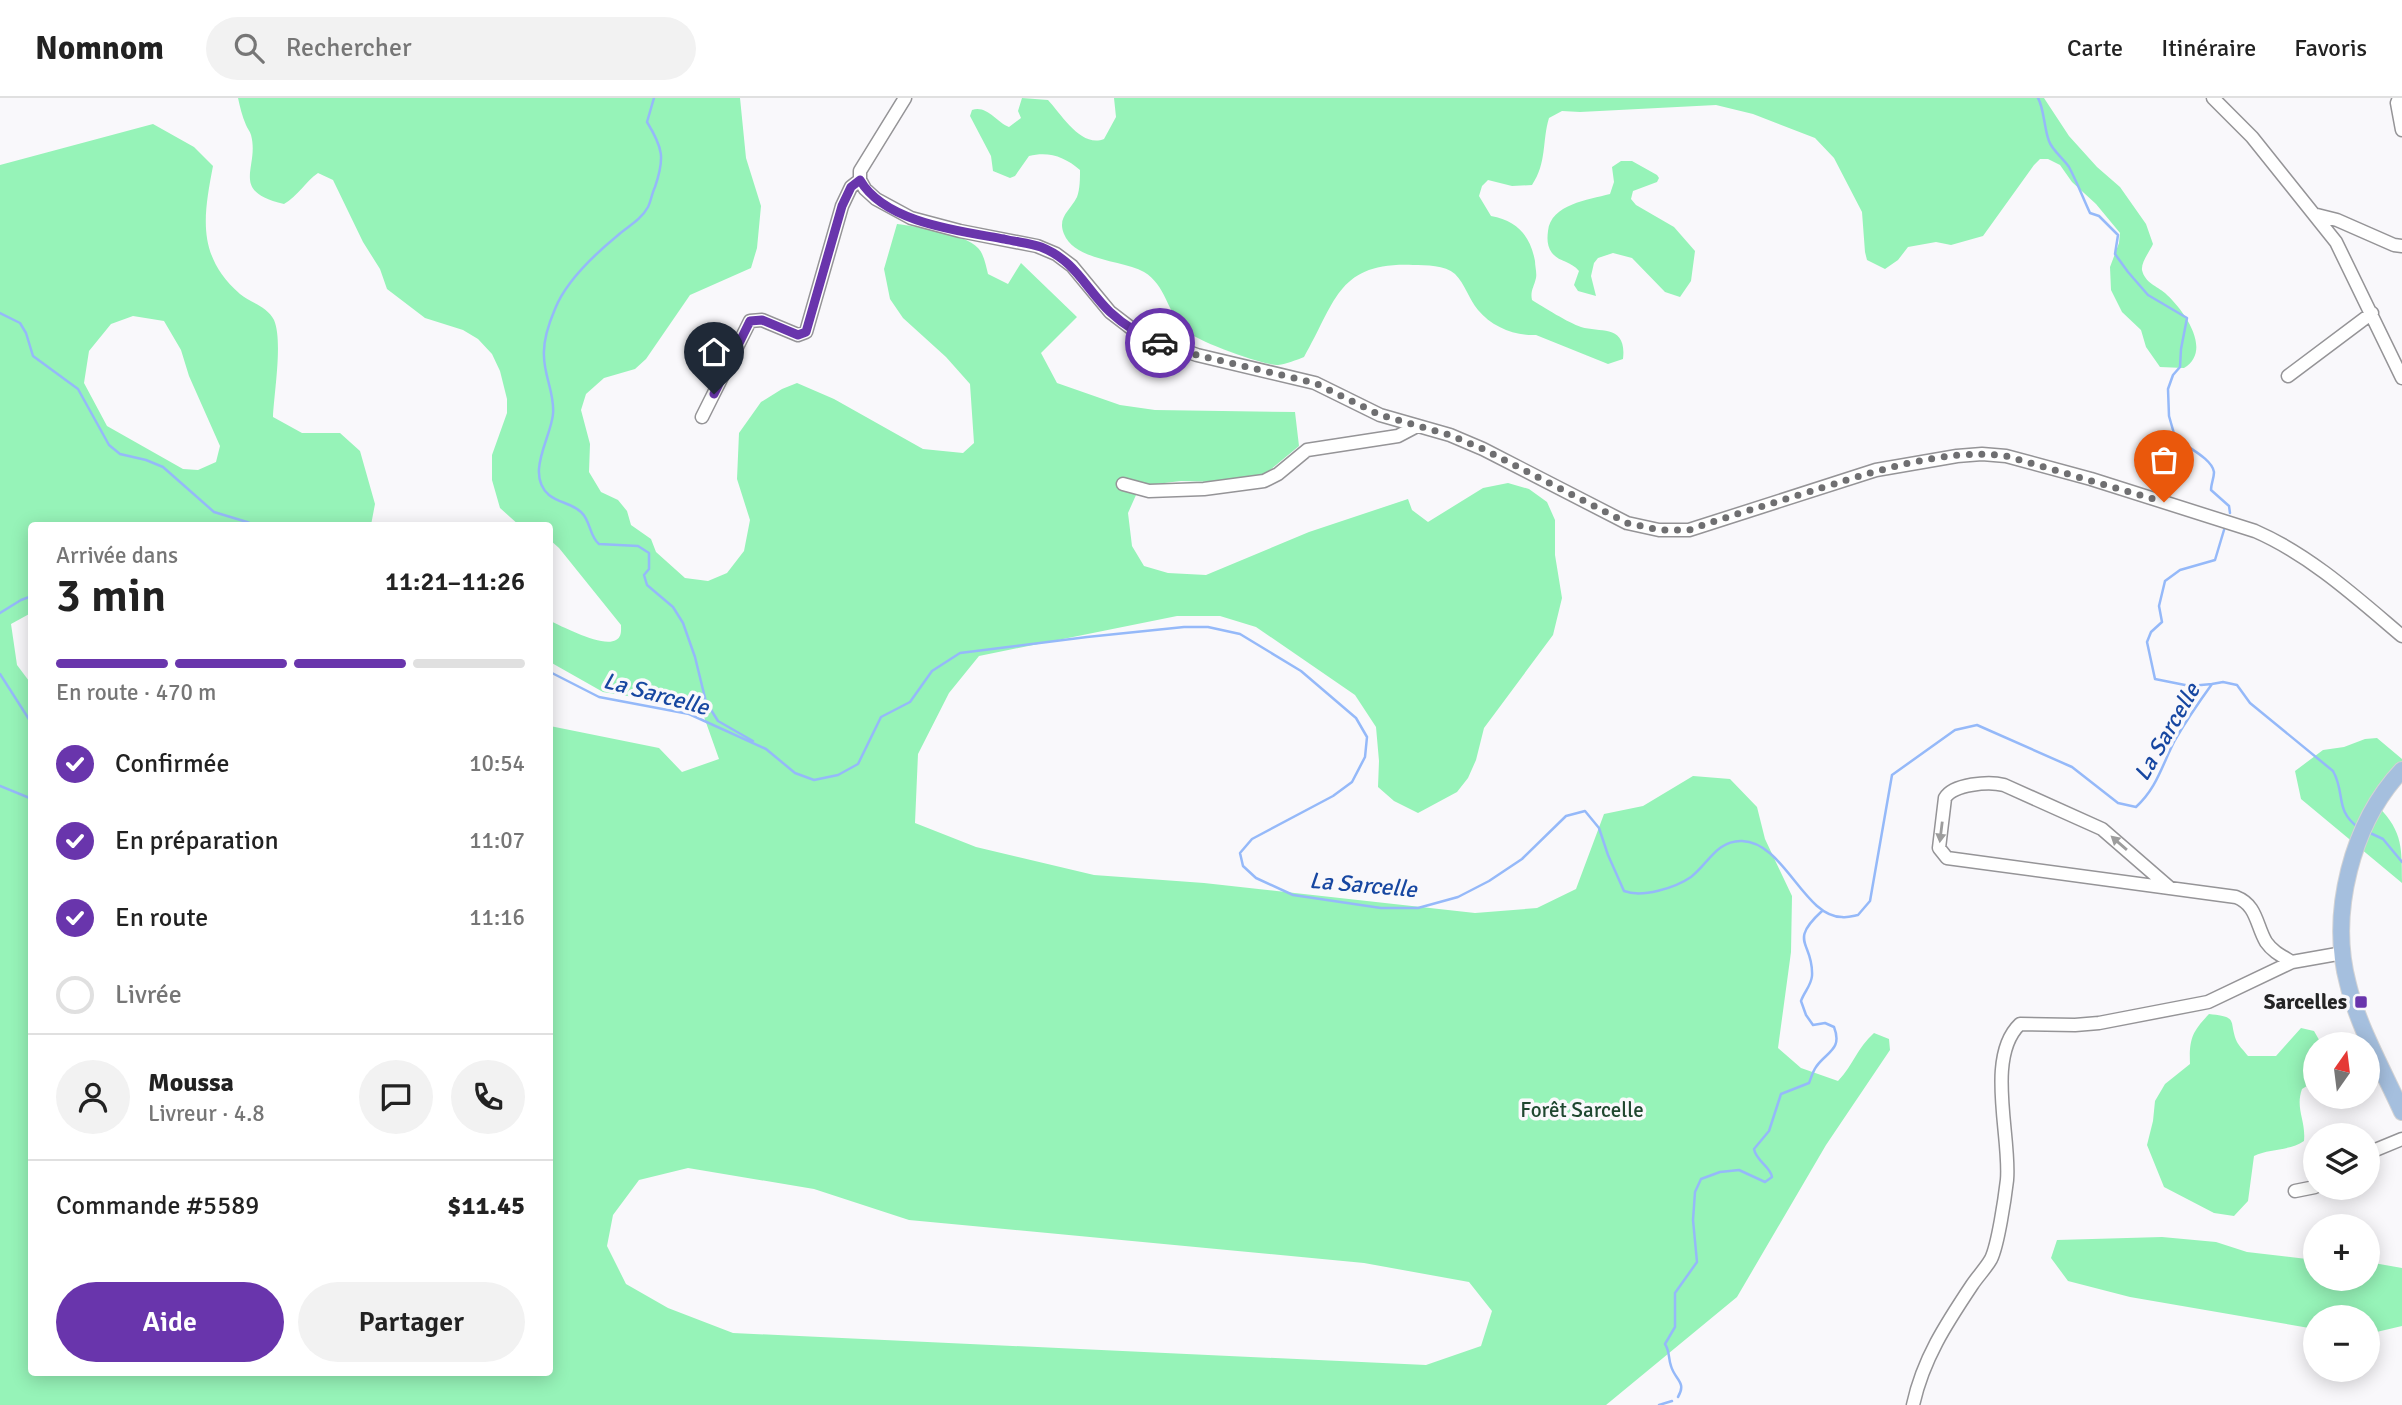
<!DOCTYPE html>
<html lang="fr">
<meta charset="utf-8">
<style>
:root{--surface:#fff;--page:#f2f2f2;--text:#222;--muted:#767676;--line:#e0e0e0;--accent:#6935ac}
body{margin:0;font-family:Signika,sans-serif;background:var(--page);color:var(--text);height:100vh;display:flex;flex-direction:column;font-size:26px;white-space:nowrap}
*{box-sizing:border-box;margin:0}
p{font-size:23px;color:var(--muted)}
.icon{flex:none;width:38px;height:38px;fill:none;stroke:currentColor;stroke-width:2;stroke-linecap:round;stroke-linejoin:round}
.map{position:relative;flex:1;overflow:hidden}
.sheet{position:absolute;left:28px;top:424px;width:525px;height:854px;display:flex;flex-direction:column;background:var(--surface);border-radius:7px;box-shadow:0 4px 18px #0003}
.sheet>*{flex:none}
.needle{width:46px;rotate:14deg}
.controls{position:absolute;left:2303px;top:934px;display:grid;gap:14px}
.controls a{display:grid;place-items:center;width:77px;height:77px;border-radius:50%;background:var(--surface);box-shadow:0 4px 18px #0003;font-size:35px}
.pin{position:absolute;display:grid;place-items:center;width:60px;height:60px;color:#fff;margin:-72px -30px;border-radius:50% 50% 50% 0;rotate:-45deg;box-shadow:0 0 7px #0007}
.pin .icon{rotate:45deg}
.courier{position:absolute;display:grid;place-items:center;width:70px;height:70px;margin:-35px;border:5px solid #6935ac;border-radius:50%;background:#fff;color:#222;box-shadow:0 2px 9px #0007}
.head em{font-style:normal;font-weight:600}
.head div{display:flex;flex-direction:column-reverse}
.head{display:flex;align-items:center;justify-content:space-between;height:119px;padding:0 28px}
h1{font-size:46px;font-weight:600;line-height:52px}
.bar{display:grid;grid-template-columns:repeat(4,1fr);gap:10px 7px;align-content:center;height:84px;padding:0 28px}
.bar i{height:9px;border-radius:5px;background:var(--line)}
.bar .active{background:var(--accent)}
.bar p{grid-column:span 4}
.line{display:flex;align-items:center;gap:18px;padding:0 28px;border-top:2px solid var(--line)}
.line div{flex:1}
.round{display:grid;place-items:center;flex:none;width:74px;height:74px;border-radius:37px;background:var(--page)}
ol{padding:0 28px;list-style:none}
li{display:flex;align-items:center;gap:21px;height:77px}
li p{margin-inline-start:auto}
li .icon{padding:7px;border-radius:50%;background:var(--accent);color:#fff;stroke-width:4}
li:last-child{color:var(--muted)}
li i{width:38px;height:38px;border:4px solid var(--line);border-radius:50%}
.button{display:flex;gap:14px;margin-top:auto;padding:14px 28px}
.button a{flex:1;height:80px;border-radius:42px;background:var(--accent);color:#fff;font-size:28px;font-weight:600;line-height:80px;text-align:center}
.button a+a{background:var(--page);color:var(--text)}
header{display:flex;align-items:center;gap:42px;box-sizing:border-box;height:98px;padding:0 35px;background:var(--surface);border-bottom:2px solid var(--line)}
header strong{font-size:33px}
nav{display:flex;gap:38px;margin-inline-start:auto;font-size:24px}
.search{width:490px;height:63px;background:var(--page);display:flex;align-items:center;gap:18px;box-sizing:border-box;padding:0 24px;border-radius:38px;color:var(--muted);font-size:26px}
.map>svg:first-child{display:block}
</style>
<header>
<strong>Nomnom</strong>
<div class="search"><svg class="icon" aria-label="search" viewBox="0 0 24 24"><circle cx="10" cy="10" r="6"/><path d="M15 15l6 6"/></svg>Rechercher</div>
<nav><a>Carte</a><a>Itinéraire</a><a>Favoris</a></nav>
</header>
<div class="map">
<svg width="2402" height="1307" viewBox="0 0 2402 1307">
<rect width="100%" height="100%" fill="#f9f8fb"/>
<path fill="#96f3b8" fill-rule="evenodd" d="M238 0H740L746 60 761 108 757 150 751 170 690 197 646 261 635 271 604 280 586 296 581 312 590 346 589 374 601 394 618 402 627 413 631 427 651 441 656 454 685 480 708 483 727 475 744 453 750 422 737 381 739 335 761 304 782 291 797 285 834 301 923 351 963 355 974 345 970 286 946 259 903 220 890 201 884 171 897 126C918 129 964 135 978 150 984 156 986 168 988 176L1008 186 1021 165 1077 219 1041 255 1057 285 1120 307 1155 312 1295 314 1299 348 1264 377 1221 384 1181 383 1148 387 1136 397 1128 415 1132 448 1144 468 1168 475 1206 477 1309 434 1408 401 1412 412 1428 424 1483 390 1508 385 1529 391 1547 404 1555 422V457L1562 500 1553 537 1484 630 1476 662 1468 680 1457 694 1418 715 1394 703 1378 689 1379 663 1376 629 1355 597 1256 529 1220 518H1177L979 558 949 595 918 656 915 725 976 749 1094 777 1204 785 1475 815 1537 810 1576 791 1604 716 1643 708 1693 678 1730 681 1757 709 1765 741 1792 798 1791 854 1778 950 1801 970 1838 983C1854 966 1857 950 1874 935L1889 941 1890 952 1826 1047 1737 1199 1606 1307H0V67L153 26 194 49 213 68C203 120 197 158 240 196 251 205 267 208 274 222 283 243 274 295 273 319L302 335H340L360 353 375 406 371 427H32L31 515 11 526 17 567 32 587V1274H550V628L659 650 682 674 719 661 703 616 677 606 603 594 550 564V523C564 529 603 550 616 542 622 539 621 532 621 527L559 450 550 442V427H519L500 410 492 382V357L507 315V301L500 273 492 256 478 241 463 232 425 220 387 191 380 171 363 144 333 82 318 75C305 84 298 98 284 106 228 93 260 70 251 37 250 33 247 30 246 27 242 18 240 9 238 0ZM133 218 164 223 181 252 189 278 220 348 216 364 198 372 183 371 107 328 84 285 89 253 111 226ZM688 1070 814 1091 909 1122 1364 1165 1469 1184 1492 1213 1481 1248 1426 1267 733 1235 668 1210 626 1186 607 1148 613 1117 639 1082Z
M1022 0 1048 2C1062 17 1081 50 1104 41L1116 19 1114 0H2044L2069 38 2097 69 2120 89 2146 126 2153 146C2150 153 2141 164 2142 172 2145 185 2157 188 2165 195 2182 210 2214 252 2184 270L2160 269 2146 249 2141 232 2122 214 2111 192 2110 169 2119 145 2120 135 2096 106 2072 84 2060 67 2048 61H2040L2034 67 1983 138 1951 147 1936 144 1908 149 1898 162 1885 171 1867 162 1865 154 1862 114 1834 60 1815 40 1753 16 1716 7 1580 14 1562 13 1549 20C1542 43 1547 65 1532 87L1512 88 1488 82 1482 88 1479 98 1491 118C1517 123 1530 137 1535 163 1535 168 1537 175 1536 180 1534 189 1530 193 1532 202 1543 209 1569 225 1581 229 1601 235 1627 226 1623 261L1608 266 1536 237C1515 238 1492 229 1478 212 1469 201 1465 186 1455 176 1445 167 1426 167 1413 167 1337 164 1336 204 1304 259 1296 262 1287 266 1278 267 1262 267 1195 243 1184 231 1167 214 1166 187 1144 174 1123 162 1075 163 1064 136 1057 119 1070 113 1077 99 1080 91 1080 81 1080 72 1065 59 1049 53 1029 58L1015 78 1010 80 993 73 991 58 970 18 972 12C987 7 996 24 1009 29L1021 20 1018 13Z
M1621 63H1632L1657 77 1659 80 1657 84 1633 93 1631 101 1636 107 1674 129 1695 153 1691 183 1680 199 1665 194 1632 160 1613 155 1598 160 1594 165 1591 178 1596 198 1578 193 1574 187 1579 173C1571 163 1559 164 1552 155 1547 148 1547 141 1548 133 1551 106 1588 102 1610 96L1614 84 1612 69Z
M2377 640 2402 661V673L2373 703C2402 732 2402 744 2402 785L2301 701 2295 673 2323 652 2344 649 2365 641Z
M2209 916C2240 919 2228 923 2237 944 2239 948 2245 954 2248 958H2276L2301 930 2314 933 2322 947H2315V983L2302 991C2295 1011 2306 1022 2304 1043 2290 1053 2270 1050 2254 1058L2248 1103 2234 1118 2214 1115 2164 1089 2147 1047 2153 1023 2155 1003 2165 986 2190 966C2189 941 2192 934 2209 916Z
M2162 1139 2216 1144 2247 1154 2315 1162V1181H2368V1164L2402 1170V1228L2368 1236V1220H2315V1231L2130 1199 2068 1183 2051 1160 2057 1142Z"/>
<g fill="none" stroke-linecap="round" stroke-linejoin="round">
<path stroke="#95b9f9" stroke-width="2.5" d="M654 0 647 24C663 50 665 60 655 89 652 95 651 103 648 109 641 122 627 129 617 138 594 157 566 183 555 211 549 225 543 243 544 258 544 278 555 296 553 316 551 340 525 376 549 397 559 405 571 405 581 414 591 423 589 438 599 446L638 448 649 455V471L644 477 647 487 673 509 683 525 695 559 706 604 718 623 753 643
M2038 0C2044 10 2044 30 2049 43 2052 52 2063 60 2069 69 2077 84 2083 100 2090 115L2099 118 2118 137 2115 156 2128 174 2148 197 2187 220 2181 251 2180 269 2173 277 2168 291 2169 318 2175 339C2184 348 2212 360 2214 374 2214 380 2211 386 2211 392L2229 408 2230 415
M0 215 20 225 26 235 33 258 78 291 109 347 120 356 146 362 163 369 214 414 247 424
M234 427 247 424 254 427
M0 515 21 502 32 498
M550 574 599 599 689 616 766 651 795 675 814 682 838 677 858 666 881 619 910 604 932 573 960 555 1087 539 1184 529H1208L1240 536 1301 573 1356 620 1367 639 1365 659 1352 684 1333 698 1252 741 1240 755 1243 768 1256 780 1293 797 1381 810H1418L1458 799 1489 783 1522 761 1566 718 1585 713 1599 730 1608 757 1624 793C1642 800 1675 790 1691 779 1708 766 1717 742 1742 743 1784 744 1804 819 1842 819 1847 820 1853 818 1858 817L1870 803 1892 677 1955 632 1977 627 2072 669 2118 705 2136 709C2157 690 2162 667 2175 642 2186 623 2199 604 2212 586L2223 584 2237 587 2250 605 2333 673C2346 696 2334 712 2359 730
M0 576 32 626
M2212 586 2190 588 2155 581 2147 544 2151 534 2162 524 2159 508 2165 483 2180 472 2215 462 2224 432
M0 688 32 701
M2368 734 2383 741 2402 764
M1678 1299C1687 1284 1675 1282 1671 1268 1668 1259 1670 1254 1665 1246L1675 1229V1195L1697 1164 1693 1122 1695 1094 1701 1081 1720 1074 1739 1072 1765 1084 1772 1079C1771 1069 1756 1063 1754 1051L1769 1033 1781 996 1809 985C1811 980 1813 973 1816 969 1826 954 1843 952 1834 929L1825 925 1813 927 1806 917 1801 903C1804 894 1811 888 1812 878 1814 844 1787 845 1822 813
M1659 1307 1672 1303"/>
<g stroke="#959497" stroke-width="15">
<path id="minor" d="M905 0 860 73V82L865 91 876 101 911 120 960 133 1037 148 1056 156 1072 168 1110 214 1140 237 1197 257 1315 285 1380 317 1450 337 1483 351 1627 425 1659 432H1689L1876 372 1957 358 1982 356 2006 358 2091 381 2255 433C2310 457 2356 499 2402 538
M2213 0 2252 39 2336 144 2402 280
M2399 0 2397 5 2402 32
M2317 117 2337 122 2394 147 2402 148
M2288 278 2372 215
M702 319 750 223 762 222 798 237 806 234 842 108 851 89 860 82
M1123 386 1149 393 1204 391 1264 383 1278 376 1307 352 1398 338 1417 328
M2170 790 2102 731 2004 687C1989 683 1953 686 1945 700L1939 750 1947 760 2236 799C2257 807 2256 827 2266 844 2273 854 2282 858 2292 864
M2368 1055 2402 1041
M2295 1093 2315 1089
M1913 1307C1923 1261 1946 1226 1972 1187 1978 1178 1986 1170 1991 1161 1998 1147 2005 1099 2007 1082 2011 1039 1985 959 2020 926L2075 927 2099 925 2208 904 2292 864 2343 855"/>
</g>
<g stroke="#d3d3d4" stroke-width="18">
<path id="major" d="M2402 672C2352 725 2329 815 2348 886 2358 928 2384 974 2402 1014"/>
</g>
<use href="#minor" stroke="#fff" stroke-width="12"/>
<use href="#major" stroke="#a5bfde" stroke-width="16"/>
</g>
<defs><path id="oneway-solid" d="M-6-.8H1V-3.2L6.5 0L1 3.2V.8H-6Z" transform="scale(1.75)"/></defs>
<g fill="#9d9d9d">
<use href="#oneway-solid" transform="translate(1941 734) rotate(97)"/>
<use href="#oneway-solid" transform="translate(2119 745) rotate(-139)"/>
</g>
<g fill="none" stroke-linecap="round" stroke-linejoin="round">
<path stroke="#6f6f71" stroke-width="7" stroke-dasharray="0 12.6" d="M1160 245 1197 257 1315 285 1380 317 1450 337 1483 351 1627 425 1659 432H1689C1729 418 1770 406 1812 393 1868 375 1947 349 2006 358L2164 404"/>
<path stroke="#6935ac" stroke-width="9" d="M714 296 750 223 762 222 798 237 806 234 842 108 851 89 860 82C885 125 960 133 1004 141 1016 144 1030 145 1041 149 1076 163 1085 190 1110 214 1125 228 1142 238 1160 245"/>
</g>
<rect fill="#6935ac" stroke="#f9f8fb" stroke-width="2.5" x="2354" y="897" width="14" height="14" rx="3.5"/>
<g text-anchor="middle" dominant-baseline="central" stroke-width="7" stroke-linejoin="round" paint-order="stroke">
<g font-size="21" font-weight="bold" fill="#252526" stroke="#f9f8fb" text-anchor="end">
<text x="2347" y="904">Sarcelles</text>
</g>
<g font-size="21" fill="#1f472f" stroke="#f9f8fb">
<text x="1582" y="1012">Forêt Sarcelle</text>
</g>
<g font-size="23" font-style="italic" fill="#1747a1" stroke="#f9f8fb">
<text transform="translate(656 596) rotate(15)">La Sarcelle</text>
<text transform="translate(2167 634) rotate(-60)">La Sarcelle</text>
<text transform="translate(1363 787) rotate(5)">La Sarcelle</text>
</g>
</g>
</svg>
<div class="controls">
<a><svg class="needle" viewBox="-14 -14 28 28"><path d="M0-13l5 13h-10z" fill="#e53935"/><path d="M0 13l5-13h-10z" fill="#767676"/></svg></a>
<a><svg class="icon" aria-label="layers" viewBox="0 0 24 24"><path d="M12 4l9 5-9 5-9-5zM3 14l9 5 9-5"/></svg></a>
<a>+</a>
<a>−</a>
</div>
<div class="pin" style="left:2164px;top:404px;background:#ea580c"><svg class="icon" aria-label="bag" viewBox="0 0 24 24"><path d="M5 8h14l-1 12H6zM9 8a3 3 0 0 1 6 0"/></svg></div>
<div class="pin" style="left:714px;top:296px;background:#1f2937"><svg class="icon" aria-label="home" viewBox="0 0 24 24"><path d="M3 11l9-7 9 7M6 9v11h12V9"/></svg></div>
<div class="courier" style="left:1160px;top:245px"><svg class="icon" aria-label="car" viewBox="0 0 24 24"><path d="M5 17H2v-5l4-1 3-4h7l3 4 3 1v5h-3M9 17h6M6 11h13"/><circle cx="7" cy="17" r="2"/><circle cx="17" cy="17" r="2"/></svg></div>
<section class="sheet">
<div class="head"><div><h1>3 min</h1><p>Arrivée dans</p></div><em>11:21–11:26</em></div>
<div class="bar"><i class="active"></i><i class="active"></i><i class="active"></i><i></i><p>En route · 470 m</p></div>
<ol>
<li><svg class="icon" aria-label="check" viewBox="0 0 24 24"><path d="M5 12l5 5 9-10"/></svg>Confirmée<p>10:54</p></li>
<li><svg class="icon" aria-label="check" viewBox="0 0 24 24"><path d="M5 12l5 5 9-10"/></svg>En préparation<p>11:07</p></li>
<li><svg class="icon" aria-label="check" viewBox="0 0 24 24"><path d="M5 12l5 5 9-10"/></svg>En route<p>11:16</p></li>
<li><i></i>Livrée</li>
</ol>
<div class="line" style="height:126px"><a class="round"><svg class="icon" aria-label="person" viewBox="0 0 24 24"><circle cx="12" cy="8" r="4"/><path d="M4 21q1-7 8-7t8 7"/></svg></a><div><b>Moussa</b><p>Livreur · 4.8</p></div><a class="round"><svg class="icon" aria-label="chat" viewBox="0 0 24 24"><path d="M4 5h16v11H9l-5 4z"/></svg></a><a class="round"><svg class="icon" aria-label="phone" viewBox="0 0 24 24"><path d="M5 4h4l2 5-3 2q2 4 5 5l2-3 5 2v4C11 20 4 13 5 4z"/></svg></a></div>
<div class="line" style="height:91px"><div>Commande #5589</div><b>$11.45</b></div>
<div class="button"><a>Aide</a><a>Partager</a></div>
</section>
</div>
